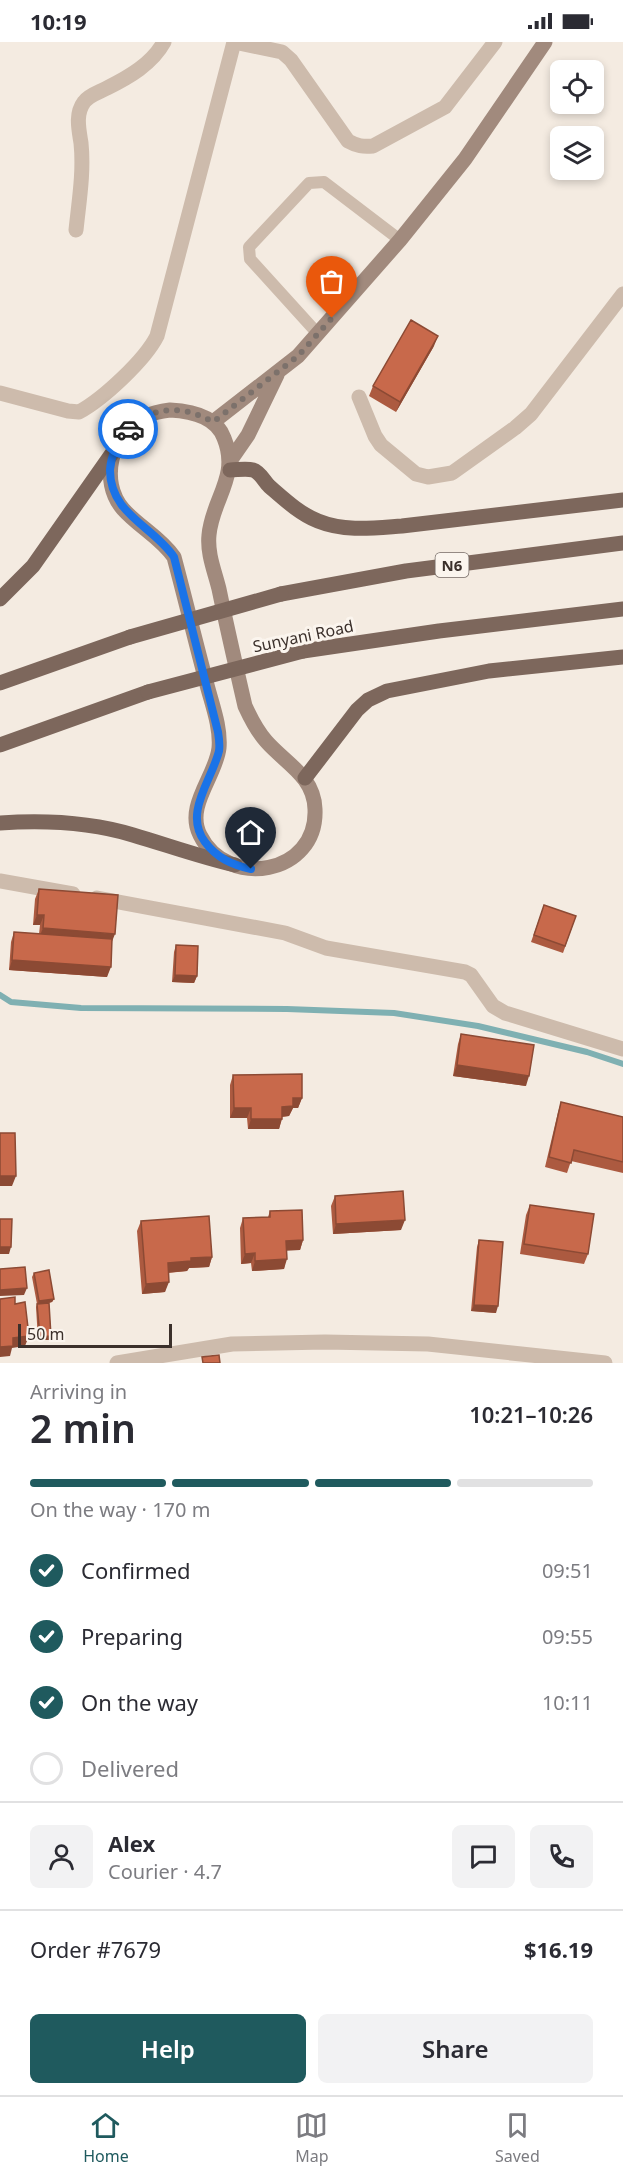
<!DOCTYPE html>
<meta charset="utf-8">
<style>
:root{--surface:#fff;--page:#f2f2f3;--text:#2b2b33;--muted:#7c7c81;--line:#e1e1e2;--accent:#1f5a5e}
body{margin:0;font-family:"Noto Sans",sans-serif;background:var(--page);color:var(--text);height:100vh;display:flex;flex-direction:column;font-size:22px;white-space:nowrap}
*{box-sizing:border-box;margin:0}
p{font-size:20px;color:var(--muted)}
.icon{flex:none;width:33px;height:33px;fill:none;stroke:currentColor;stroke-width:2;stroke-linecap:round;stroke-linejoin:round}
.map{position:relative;height:1321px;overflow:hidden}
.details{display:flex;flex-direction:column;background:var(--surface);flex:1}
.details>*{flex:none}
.buttons{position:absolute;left:550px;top:18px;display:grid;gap:12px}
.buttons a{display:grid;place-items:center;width:54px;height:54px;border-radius:9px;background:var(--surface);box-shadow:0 3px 9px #0003;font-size:30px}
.scale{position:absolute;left:18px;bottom:15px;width:154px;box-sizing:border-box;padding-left:6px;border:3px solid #3b302b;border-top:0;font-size:16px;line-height:21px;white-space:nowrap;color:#3b302b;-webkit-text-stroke:4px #fbf5ee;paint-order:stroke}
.pin{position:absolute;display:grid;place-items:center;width:51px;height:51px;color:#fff;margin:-62px -26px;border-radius:50% 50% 50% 0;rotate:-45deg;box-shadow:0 0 6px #0007}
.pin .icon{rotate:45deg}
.courier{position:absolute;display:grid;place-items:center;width:60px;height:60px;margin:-30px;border:4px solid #1a73e8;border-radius:50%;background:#fff;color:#222;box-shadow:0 2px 8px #0007}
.head em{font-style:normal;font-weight:600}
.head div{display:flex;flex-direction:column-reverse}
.head{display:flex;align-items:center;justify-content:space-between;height:102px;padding:0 30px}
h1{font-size:39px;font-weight:600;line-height:45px}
.bar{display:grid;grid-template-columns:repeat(4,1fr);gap:9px 6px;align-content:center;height:72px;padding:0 30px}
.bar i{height:8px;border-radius:4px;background:var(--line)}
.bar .active{background:var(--accent)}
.bar p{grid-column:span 4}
.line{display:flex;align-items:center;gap:15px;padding:0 30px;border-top:2px solid var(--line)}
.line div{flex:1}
.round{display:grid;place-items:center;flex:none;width:63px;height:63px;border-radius:9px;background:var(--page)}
ol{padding:0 30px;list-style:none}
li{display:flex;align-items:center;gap:18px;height:66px}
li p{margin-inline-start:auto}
li .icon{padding:6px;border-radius:50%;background:var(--accent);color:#fff;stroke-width:4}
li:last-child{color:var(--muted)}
li i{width:33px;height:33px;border:3px solid var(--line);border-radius:50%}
.primary-button{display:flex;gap:12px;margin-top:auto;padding:12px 30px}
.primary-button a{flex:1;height:69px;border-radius:9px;background:var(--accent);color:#fff;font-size:24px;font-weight:600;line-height:69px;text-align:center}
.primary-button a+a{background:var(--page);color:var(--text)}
.status{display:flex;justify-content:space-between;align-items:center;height:42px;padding:0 30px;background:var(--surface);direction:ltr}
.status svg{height:16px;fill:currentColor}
.tab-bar{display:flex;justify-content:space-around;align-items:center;height:84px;border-top:2px solid var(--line);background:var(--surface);font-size:16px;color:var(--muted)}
.tab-bar a{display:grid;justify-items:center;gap:3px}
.tab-bar .active{color:var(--accent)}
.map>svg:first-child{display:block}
</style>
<div class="status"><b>10:19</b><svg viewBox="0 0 49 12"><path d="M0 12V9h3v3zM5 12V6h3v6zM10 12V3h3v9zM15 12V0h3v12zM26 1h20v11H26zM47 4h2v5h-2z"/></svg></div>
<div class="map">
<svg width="623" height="1321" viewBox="0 0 623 1321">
<rect width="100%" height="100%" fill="#f4ebe1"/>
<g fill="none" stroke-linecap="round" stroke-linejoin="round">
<path stroke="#7fb0b2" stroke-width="6" d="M0 953 11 960 81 966 287 967 394 971 478 984 587 1010 623 1022"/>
<path stroke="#cdbbac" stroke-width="12" d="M318 292 250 217 249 205 309 141 324 140 400 198"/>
<path stroke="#cdbbac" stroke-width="15" d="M234 0 282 10 291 18 348 99C357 104 363 105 373 104L445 65 495 0
M76 188C79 159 84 130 81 101 79 88 75 72 84 60 89 53 100 50 107 46 129 35 152 22 164 0
M0 351 68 369 79 370C103 357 145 318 157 294L234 0
M359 355 375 394 381 403 416 432 428 435 452 431 515 386 531 372 623 252
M0 839 73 852
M97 856 285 891 326 906 465 930 471 933 493 964 505 971 623 1007
M117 1321 232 1302 325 1300 428 1302 605 1321"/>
<path stroke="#a18a7d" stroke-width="15" d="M170 368C191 369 216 374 224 396 240 435 212 457 209 493 207 512 215 530 219 547 227 586 236 625 245 664 251 677 257 689 266 699 285 721 314 734 315 767 318 833 227 848 200 793 185 764 216 734 219 706 221 684 211 660 206 639 195 598 185 556 174 515 160 495 139 485 123 467 99 439 111 392 144 375 152 371 161 369 170 368Z
M213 380 298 314 400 198 465 117 545 0
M230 419 248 393 277 333"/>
<path stroke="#7d675c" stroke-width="15" d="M230 428C237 428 246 426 253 428 260 430 264 439 269 444 284 457 300 472 318 479 345 490 374 486 402 484L623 458
M281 552 406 529 623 501
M0 557 33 524 113 410
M303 609 439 589 623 567
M0 641 130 595
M0 703 148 650
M305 736 357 668 368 658 387 649 489 629 623 615
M0 781C44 778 90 780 133 793 167 803 200 815 235 823"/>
<path stroke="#7d675c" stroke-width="15" d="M130 595 281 552
M148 650 303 609"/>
</g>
<path fill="#ac5a40" d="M434 304 396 370 369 354 373 344Z
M39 847 112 898 107 935 9 928 11 900 14 890 39 892 40 883H33L35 857Z
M544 863 576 874 563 911 531 900Z
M176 903 197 934 194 941 172 940 174 910Z
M461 992 526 1044 453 1034 458 1002Z
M233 1033 302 1056 298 1066H293L289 1074 282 1075 279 1087H248L247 1076H230V1043Z
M561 1060 623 1075V1131L571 1119 567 1131 545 1125 558 1070Z
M335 1154 401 1188 333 1192 331 1164Z
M530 1163 588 1212 584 1222 520 1212 526 1173Z
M270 1169 303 1198 300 1208H287L284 1227 252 1229 251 1221 241 1222 240 1186 243 1176 268 1175Z
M141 1179 212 1215 209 1225 189 1226 187 1229 168 1231 165 1250 142 1252 137 1189Z
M479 1198 496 1271 471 1269 477 1205Z
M34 1231 54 1257 52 1260 49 1261 51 1294 50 1298H38L36 1265 37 1262 32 1235Z"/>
<path fill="#8c4a34" d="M438 294 434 304 396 370 400 360Z
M37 873H44L40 883H33Z
M43 886 115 892 111 902 39 896Z
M12 918 111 925 107 935 9 928Z
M175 933 197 934 194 941 172 940Z
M457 1023 529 1034 526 1044 453 1034Z
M293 1056H302L298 1066H293L289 1074 278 1075 282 1065Z
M234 1066H251L247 1076H230Z
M251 1077H282L279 1087H248Z
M0 1134H16L12 1144H0Z
M405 1178 401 1188 333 1192 336 1182Z
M303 1198 300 1208 282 1209 286 1199Z
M0 1205H11L9 1212H0Z
M255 1211 251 1221 241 1222 245 1212Z
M212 1215 209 1225 189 1226 187 1229 164 1231 168 1221 191 1216Z
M287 1217 284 1227 252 1229 255 1219Z
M169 1240 165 1250 142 1252 146 1242Z
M27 1246 24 1253 0 1254V1248Z
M54 1257 52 1260 37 1263 39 1259Z
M474 1263 498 1264 496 1271 471 1269Z
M29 1294 25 1304 12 1306 10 1314 0 1315V1305L13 1296Z
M51 1294 50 1298H38L40 1295Z"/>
<path fill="#c8694b" stroke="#8c4a34" stroke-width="1.5" d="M411 278 438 294 400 360 373 344Z
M39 847 118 853 115 892 43 886 44 873H37Z
M544 863 576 874 565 904 534 893Z
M14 890 112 897 111 925 12 918Z
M176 903 198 904 197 934 175 933Z
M461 992 534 1003 529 1034 457 1023Z
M302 1032V1056H293V1064L282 1065V1077H251V1066H234L233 1033Z
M561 1060 623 1075V1120L574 1108 571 1121 549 1115Z
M0 1091H15L16 1134H0Z
M403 1149 405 1178 336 1182 335 1154Z
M530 1163 594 1172 588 1212 524 1202Z
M302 1168 303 1198 286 1199 287 1217 255 1219V1211L245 1212 243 1176 270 1175V1169Z
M209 1174 212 1215 191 1216V1219L168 1221 169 1240 146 1242 141 1179Z
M0 1177H12L11 1205H0Z
M479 1198 503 1200 498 1264 474 1263Z
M25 1225 27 1246 0 1248V1227Z
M49 1228 54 1257 39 1259 34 1231Z
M15 1255V1262L25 1260 29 1294 13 1296V1304L0 1305V1257Z
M49 1261 51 1294 40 1295 37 1262Z
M219 1313 220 1321H203L202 1315Z"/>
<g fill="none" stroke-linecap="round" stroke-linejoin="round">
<path stroke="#7c716b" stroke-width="6" stroke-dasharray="0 10.8" d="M128 387C155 363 183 363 213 380L298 314 332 276"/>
<path stroke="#1a73e8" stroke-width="8" d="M128 387C118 399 111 412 110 428 110 472 153 484 174 515L218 690C219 696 220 703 219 709 212 738 183 771 205 800 217 816 232 823 251 827"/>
</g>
<g text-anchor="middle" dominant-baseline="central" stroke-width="6" stroke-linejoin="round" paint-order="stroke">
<rect fill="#fbf5ee" stroke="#756b66" stroke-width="1.5" x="435.5" y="511" width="33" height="24" rx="4.5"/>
<g font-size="15" font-weight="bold" fill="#3b302b">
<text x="452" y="523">N6</text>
</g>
<g font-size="16" fill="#3b302b" stroke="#fbf5ee">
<text transform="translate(303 594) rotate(-12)">Sunyani Road</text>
</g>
</g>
</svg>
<div class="buttons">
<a><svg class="icon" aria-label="locate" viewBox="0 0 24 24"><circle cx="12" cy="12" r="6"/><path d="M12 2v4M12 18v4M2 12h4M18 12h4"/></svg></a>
<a><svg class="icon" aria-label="layers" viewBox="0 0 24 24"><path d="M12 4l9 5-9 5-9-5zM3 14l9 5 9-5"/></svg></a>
</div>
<div class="scale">50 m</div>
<div class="pin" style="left:332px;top:276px;background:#ea580c"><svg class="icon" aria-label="bag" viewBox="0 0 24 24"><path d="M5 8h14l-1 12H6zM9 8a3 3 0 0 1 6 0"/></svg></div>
<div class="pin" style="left:251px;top:827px;background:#1f2937"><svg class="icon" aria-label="home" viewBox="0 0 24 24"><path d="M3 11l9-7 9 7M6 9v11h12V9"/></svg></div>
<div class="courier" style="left:128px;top:387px"><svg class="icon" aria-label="car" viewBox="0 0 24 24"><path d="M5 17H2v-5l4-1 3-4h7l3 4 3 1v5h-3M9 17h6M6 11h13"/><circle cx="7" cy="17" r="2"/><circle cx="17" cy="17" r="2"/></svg></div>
</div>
<section class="details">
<div class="head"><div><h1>2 min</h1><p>Arriving in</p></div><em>10:21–10:26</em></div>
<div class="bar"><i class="active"></i><i class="active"></i><i class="active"></i><i></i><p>On the way · 170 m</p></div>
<ol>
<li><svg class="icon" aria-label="check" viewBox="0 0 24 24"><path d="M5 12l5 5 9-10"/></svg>Confirmed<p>09:51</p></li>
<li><svg class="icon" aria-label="check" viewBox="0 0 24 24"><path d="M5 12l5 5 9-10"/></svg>Preparing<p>09:55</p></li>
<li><svg class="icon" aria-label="check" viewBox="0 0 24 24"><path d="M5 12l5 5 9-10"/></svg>On the way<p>10:11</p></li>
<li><i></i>Delivered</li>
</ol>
<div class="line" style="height:108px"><a class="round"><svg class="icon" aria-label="person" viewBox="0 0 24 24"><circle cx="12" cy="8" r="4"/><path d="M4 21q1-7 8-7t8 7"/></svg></a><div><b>Alex</b><p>Courier · 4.7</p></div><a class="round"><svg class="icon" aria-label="chat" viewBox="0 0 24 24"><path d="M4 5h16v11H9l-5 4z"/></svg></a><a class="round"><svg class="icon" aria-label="phone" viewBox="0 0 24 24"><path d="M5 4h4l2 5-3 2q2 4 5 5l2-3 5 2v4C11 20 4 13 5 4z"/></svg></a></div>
<div class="line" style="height:78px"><div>Order #7679</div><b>$16.19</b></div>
<div class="primary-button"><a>Help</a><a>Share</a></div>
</section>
<nav class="tab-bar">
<a class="active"><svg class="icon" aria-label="home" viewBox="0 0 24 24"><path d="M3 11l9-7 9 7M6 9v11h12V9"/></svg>Home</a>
<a><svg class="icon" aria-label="map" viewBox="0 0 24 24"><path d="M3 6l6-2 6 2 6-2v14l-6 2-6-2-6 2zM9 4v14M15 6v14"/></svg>Map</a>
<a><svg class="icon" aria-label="saved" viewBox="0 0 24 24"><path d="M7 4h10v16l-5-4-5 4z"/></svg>Saved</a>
</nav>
